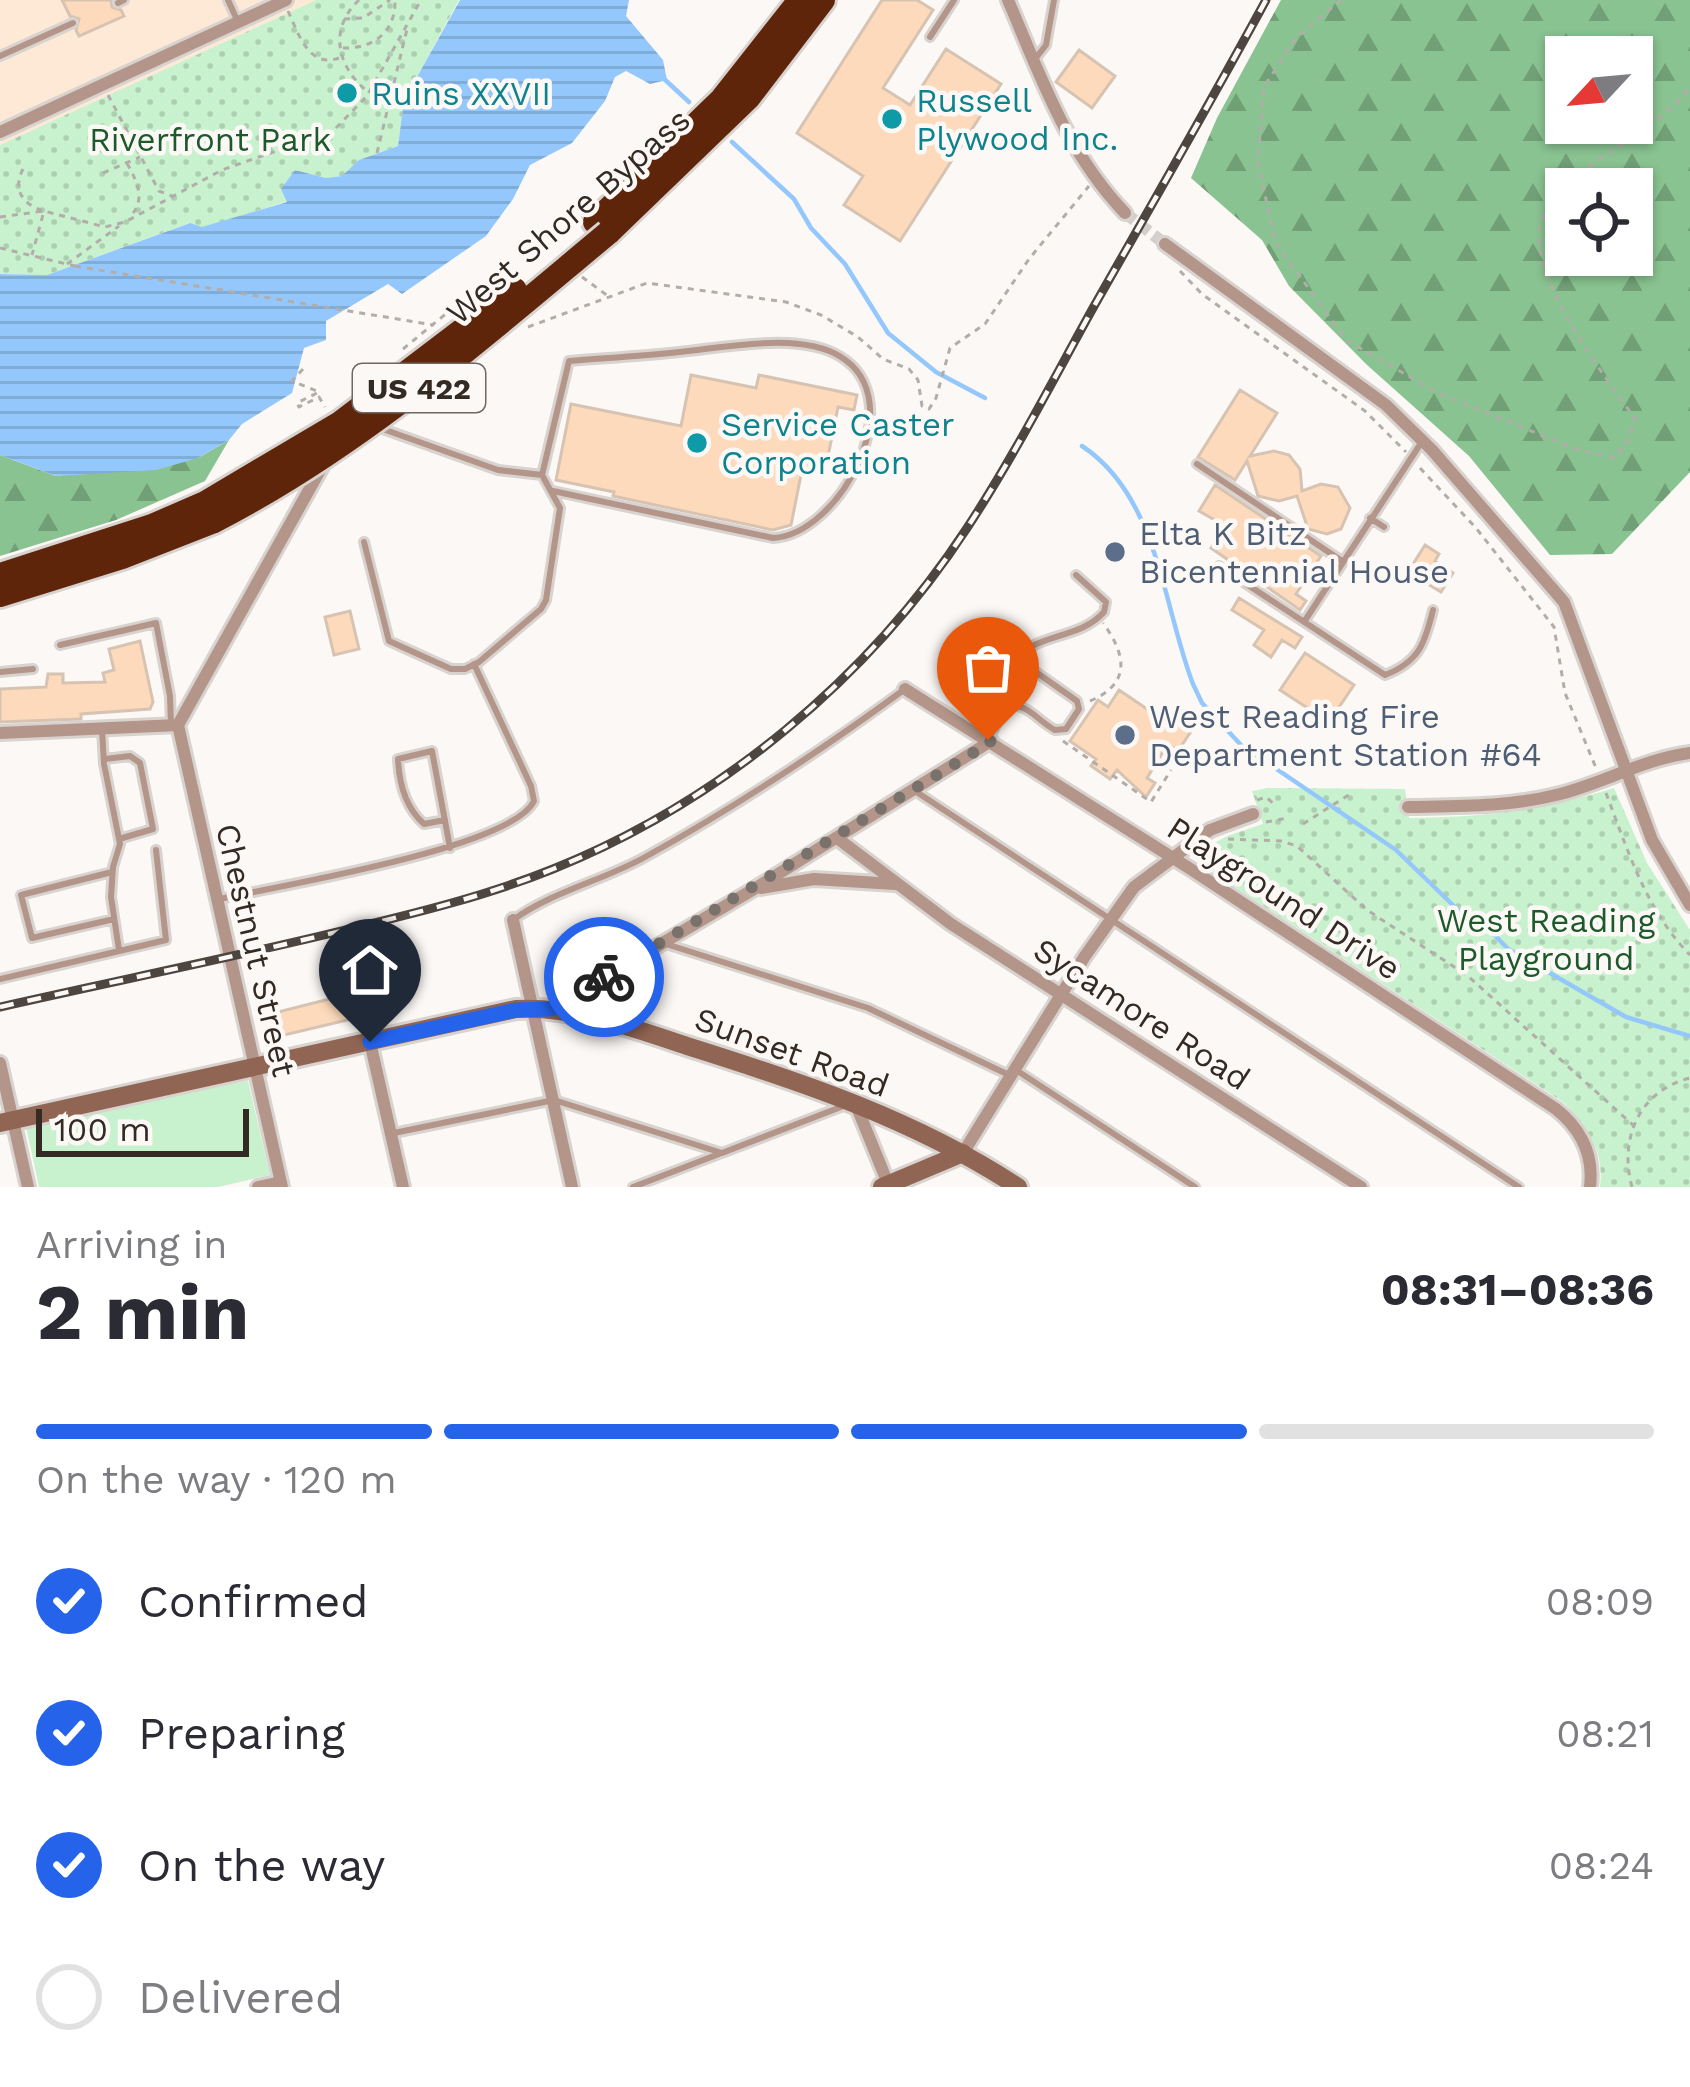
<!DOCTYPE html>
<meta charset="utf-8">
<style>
:root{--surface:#fff;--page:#f7f7f7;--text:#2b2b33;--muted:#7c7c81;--line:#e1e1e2;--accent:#2563eb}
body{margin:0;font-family:"Work Sans",sans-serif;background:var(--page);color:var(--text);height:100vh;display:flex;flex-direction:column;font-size:45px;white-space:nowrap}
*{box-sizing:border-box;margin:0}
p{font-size:39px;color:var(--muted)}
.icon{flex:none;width:66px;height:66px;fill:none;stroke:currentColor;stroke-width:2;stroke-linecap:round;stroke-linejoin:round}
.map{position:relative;height:1187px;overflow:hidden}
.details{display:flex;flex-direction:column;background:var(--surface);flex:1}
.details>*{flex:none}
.needle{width:78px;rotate:244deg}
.fabs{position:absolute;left:1545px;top:36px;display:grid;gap:24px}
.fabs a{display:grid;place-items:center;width:108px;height:108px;border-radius:0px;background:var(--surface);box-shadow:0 3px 9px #0004;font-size:60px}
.scale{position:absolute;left:36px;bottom:30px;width:213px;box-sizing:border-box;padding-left:12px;border:6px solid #322a23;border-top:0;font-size:33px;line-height:42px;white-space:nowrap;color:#322a23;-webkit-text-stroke:9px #fcf8f5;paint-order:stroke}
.pin{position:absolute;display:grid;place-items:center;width:102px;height:102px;color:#fff;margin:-123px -51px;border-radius:50% 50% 50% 0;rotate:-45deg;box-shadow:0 0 12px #0007}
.pin .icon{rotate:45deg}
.courier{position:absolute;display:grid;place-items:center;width:120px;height:120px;margin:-60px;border:9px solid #2563eb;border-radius:50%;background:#fff;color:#222;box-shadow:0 3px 15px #0007}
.head em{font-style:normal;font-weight:700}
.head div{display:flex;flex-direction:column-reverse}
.head{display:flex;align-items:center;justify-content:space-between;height:204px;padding:0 36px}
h1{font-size:78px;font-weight:700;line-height:90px}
.bar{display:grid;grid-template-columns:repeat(4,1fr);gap:18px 12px;align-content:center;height:144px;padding:0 36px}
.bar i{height:15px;border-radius:9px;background:var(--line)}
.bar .on{background:var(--accent)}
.bar p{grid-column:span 4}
ol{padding:0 36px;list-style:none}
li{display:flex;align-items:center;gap:36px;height:132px}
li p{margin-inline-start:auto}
li .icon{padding:12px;border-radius:50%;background:var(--accent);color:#fff;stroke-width:4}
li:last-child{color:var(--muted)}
li i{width:66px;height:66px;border:6px solid var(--line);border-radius:50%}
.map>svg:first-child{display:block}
</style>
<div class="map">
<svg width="1690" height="1187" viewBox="0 0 1690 1187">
<defs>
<pattern id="forest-firs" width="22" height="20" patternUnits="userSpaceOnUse" patternTransform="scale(3)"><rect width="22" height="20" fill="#89c391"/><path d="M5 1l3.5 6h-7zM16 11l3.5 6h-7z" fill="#719f76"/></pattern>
<pattern id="park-dots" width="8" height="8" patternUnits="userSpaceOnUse" patternTransform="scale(3)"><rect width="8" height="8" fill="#c8f1cd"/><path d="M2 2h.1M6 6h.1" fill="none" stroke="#accfb0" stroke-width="1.8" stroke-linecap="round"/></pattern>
<pattern id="water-rules" width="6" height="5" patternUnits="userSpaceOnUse" patternTransform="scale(3)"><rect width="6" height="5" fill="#94c8fc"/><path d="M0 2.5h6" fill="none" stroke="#80acd8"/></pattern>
</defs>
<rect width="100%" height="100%" fill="#fcf8f5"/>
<path fill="#fee8d6" d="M0 0H316L0 145Z"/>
<path fill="#c8f1cd" d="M248 1081 270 1175 218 1187H39L25 1122Z"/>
<path fill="url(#forest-firs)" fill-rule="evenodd" d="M1281 0H1690V472L1612 554 1550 555 1469 456 1366 364 1289 286 1262 240 1191 178 1217 118ZM1566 57H1632V123H1566ZM1566 189H1632V255H1566Z
M229 440 205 481 116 520 0 556V455L56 476 198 458Z"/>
<path fill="url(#park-dots)" d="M316 0H459L404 100 398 146 359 160 343 176 326 178 295 170 282 189 288 201 202 228 189 223 47 275 0 274V145Z
M1269 788 1405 789 1409 818C1487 817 1539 811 1614 788L1647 863 1690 930V1187H1600C1605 1151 1587 1126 1563 1102L1204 867 1199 861 1202 850 1227 836 1263 824 1252 791Z"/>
<path fill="url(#water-rules)" d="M460 0H629L626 16 663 60 667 80 650 84 626 71 615 77 605 101 572 143 530 165 513 199 486 236 402 294 388 284 326 321V340L304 348 292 393 242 424 229 440 198 458 156 470 56 476 0 455V274L47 275 190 223 202 227 287 202 281 189 295 170 326 178 342 176 359 160 398 146 404 100Z"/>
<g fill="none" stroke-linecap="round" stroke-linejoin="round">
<path stroke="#94c8fc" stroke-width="4.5" d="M662 77 689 102
M732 142 794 199 811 228 845 264 888 333 936 372 985 398
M1082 446C1158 496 1163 606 1193 684L1202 703 1241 745 1396 850 1458 910 1485 925 1508 949 1626 1017 1690 1036"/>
</g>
<path fill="#fddabc" stroke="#d7c3b2" stroke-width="3" d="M62 0H111L112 7 121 10 124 16 79 36 76 30 79 19 70 16Z
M882 0H917L933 10 883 88 910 105 946 49 1001 84 900 241 844 205 863 176 797 133Z
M1079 50 1115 76 1092 108 1056 82Z
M691 375 756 388 759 375 857 395 854 410 838 407 827 461 823 460 820 474 802 470 791 525 773 530 613 496 614 492 556 480 571 404 681 426Z
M1240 390 1277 413 1250 456 1274 451 1289 455 1300 469 1302 491 1321 484 1338 487 1350 508 1341 529 1327 534 1308 529 1297 496 1279 501 1258 496 1247 461 1235 480 1198 457Z
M1215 485 1321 556 1296 594 1306 601 1300 610 1211 548 1225 526 1199 511Z
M1425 545 1439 554 1435 561 1453 573 1441 592 1408 572Z
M1239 598 1302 637 1295 648 1282 640 1271 657 1254 645 1264 630 1232 610Z
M350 611 359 649 334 655 325 617Z
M140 641 153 702 150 709 81 714V719L0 722V689L46 687 48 674H63V683L105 682 103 673 114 670 109 649Z
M1305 653 1354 685 1329 722 1280 690Z
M1119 690 1156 715 1162 705 1194 727 1178 751 1168 744 1147 778 1155 783 1146 797 1117 770 1110 779 1091 766 1096 759 1070 741 1098 700 1108 707Z
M396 982 402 1007 280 1036 274 1013Z"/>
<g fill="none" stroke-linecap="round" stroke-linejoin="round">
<path stroke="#d4cfcb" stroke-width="12" stroke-dasharray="12 6" stroke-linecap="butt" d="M1125 213 1165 244"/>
<g stroke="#d8d3cf" stroke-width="12">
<path id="lane" d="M228 0 238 22
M118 3 124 0
M930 37 954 0
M0 56 73 23
M1035 59 1046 45 1054 0
M380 428 498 470 542 475
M1197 464 1342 561
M1370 518 1384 527
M364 542 389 641 451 669H465L479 662 541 609 546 600 560 508 542 475 569 361C606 358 642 356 679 352 723 348 800 331 841 357 912 401 839 535 773 538L553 491
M1219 566 1385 675C1419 662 1425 643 1433 610
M1304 622 1421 443
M60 645 156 623 170 696 171 725
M0 672 33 669
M1003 707C1026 700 1036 720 1055 730L1066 729 1079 709 1077 701 1016 658
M102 729 104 764 120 844 113 867 111 897 119 950
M988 740C993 730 1002 716 1004 705 1005 691 997 681 1006 668 1034 630 1077 642 1104 612L1106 602 1076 575
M105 759 130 756 140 763 153 829 119 839
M915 791 1519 1187
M445 820 424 824C406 808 399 783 398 759L432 751 450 848
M112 872 21 895 32 938 114 919
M220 899C277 886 512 848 534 801L531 786 474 664
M513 920C553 891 605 880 647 856 737 806 822 750 905 689
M666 944 868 1008 1009 1075
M0 979 166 940 156 850
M1016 1070 1195 1187
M394 1133 554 1100 722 1153 846 1105
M633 1187 719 1154"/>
</g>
<g stroke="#d8d3cf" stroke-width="18">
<path id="street" d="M1008 0C1041 77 1066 151 1125 213
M0 132 286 0
M1165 244 1386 405 1432 450 1564 602 1652 840 1690 905
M905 689 1189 868 1556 1109C1581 1129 1594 1154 1590 1187
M178 725 282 1187
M0 733 178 725 324 463
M1408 807C1457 806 1508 807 1556 795 1602 784 1643 759 1690 753
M837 838 951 924 1361 1187
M761 888 814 879 895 884
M513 920 572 1187
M551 1009 754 889 991 741
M370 1042 403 1187
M0 1063 28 1187
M856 1105 889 1186
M963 1153 1085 956 1134 887 1210 830 1253 814
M258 1187 281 1182"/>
</g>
<g stroke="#d8d3cf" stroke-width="24">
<path id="secondary" d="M0 1123 516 1009C574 1006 633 1028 687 1046 802 1082 916 1120 1018 1187
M882 1187 963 1153"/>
</g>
<g stroke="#d8d3cf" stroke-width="30">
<path id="highway" d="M595 222 722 99 800 0
M608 233 749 97 823 0
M0 575 152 526 205 503
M0 595 122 557 214 521"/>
</g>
<path stroke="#b2ada8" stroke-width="3" stroke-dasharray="6 6" stroke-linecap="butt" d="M359 0C328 29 337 67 368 92
M1341 0 1295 39 1264 87 1258 162 1275 242 1346 340 1438 393 1573 448 1614 458 1629 439 1635 419C1605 375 1518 268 1544 213 1549 202 1565 186 1574 178 1612 147 1661 126 1690 86
M288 11C298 33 309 69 339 58
M344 19 363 18 390 0
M343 48C373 49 396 32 395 0
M108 95 159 191 172 196
M377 153 408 25
M127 163C137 182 146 198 131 216
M23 169C12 190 23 205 44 211L32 255
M103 173 140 157
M0 217 44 211 105 227 125 222 222 170 333 131 367 96 421 0
M0 248 75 266
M67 264 119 226
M1180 271 1202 294 1365 411 1406 452
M582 277 608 296
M528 327 647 283 786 302 821 315 858 337 883 359 909 369 918 380 922 406 929 409 936 398 950 348 985 324 1029 259 1089 186
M403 349 470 294 486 288
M303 369 292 381 319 392 297 403 299 407 319 397 325 407
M1420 468 1476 528 1554 627 1565 693 1596 768
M1090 701C1133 683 1125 653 1103 623
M1063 741 1151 802 1171 770
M1606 793C1628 851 1646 910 1690 955
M1257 800 1266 797 1275 805
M1266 822 1288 818
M1303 824 1350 794
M1228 839 1281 841 1297 846 1367 910 1468 976 1633 1125
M1632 1187C1619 1140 1638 1091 1690 1078"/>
<use href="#lane" stroke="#b49589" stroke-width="6"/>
<use href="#street" stroke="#b49589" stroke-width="12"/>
<use href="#secondary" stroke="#916554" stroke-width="18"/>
<use href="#highway" stroke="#5f250b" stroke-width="24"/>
<g stroke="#4d453f" stroke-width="9">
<path id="rail" d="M0 1007C115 981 230 958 345 930 416 913 486 896 553 869 720 802 869 678 967 528 1013 458 1052 382 1093 308 1151 206 1210 103 1266 0"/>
</g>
<use href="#rail" stroke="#fcf8f5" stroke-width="4.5" stroke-dasharray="14" stroke-linecap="butt"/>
<g stroke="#d8d3cf" stroke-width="30" stroke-linecap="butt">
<path id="highway-bridge" d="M205 503 340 423 515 290
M214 521C360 446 483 337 608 233"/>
</g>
<path stroke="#b2ada8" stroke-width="3" stroke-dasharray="6 6" stroke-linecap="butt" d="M75 266 434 325"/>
<use href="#highway-bridge" stroke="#5f250b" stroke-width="24"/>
</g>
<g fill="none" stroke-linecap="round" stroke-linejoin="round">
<path stroke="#79726c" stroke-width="12" stroke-dasharray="0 21.6" d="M604 977 991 742 988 740"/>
<path stroke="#2563eb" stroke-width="15" d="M370 1042 516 1010 551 1009 604 977"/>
</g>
<g fill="#0f9aa8" stroke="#fcf8f5" stroke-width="4.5">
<circle cx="347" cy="93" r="12"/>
<circle cx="892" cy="119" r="12"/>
<circle cx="697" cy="443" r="12"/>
</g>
<g fill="#5c6f8a" stroke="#fcf8f5" stroke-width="4.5">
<circle cx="1115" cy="552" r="12"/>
<circle cx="1125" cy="735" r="12"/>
</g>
<g text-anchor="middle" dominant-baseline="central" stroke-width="9" stroke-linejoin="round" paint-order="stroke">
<rect fill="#fcf8f5" stroke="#6f6862" stroke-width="3" x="353" y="364" width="132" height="48" rx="9"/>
<g font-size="30" font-weight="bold" fill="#322a23">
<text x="419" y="388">US 422</text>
</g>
<g font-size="33" fill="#0d838f" stroke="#fcf8f5" text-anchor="start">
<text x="371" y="93">Ruins XXVII</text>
<text x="916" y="100">Russell<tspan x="916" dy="38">Plywood Inc.</tspan></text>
<text x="721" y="424">Service Caster<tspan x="721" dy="38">Corporation</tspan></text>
</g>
<g font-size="33" fill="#1c592b" stroke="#fcf8f5">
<text x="210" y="139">Riverfront Park</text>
<text x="1546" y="920">West Reading<tspan x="1546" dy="38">Playground</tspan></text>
</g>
<g font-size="33" fill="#322a23" stroke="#fcf8f5">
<text transform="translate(568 216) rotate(-41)">West Shore Bypass</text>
<text transform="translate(1284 898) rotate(33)">Playground Drive</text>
<text transform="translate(256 950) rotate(77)">Chestnut Street</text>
<text transform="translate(1142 1014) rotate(33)">Sycamore Road</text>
<text transform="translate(792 1052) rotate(20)">Sunset Road</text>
</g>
<g font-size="33" fill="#4e5e75" stroke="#fcf8f5" text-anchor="start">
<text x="1139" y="533">Elta K Bitz<tspan x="1139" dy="38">Bicentennial House</tspan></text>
<text x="1149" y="716">West Reading Fire<tspan x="1149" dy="38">Department Station #64</tspan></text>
</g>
</g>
</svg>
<div class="fabs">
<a><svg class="needle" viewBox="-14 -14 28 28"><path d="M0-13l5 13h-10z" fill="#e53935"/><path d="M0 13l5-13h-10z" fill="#7c7c81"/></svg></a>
<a><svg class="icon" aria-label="locate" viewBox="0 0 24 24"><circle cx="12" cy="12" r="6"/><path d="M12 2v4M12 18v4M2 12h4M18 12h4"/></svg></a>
</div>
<div class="scale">100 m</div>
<div class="pin" style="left:988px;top:740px;background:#ea580c"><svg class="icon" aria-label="bag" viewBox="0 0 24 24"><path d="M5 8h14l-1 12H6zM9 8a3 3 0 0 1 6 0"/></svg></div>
<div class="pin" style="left:370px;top:1042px;background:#1f2937"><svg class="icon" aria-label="home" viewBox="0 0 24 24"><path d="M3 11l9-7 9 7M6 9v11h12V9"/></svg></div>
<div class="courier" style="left:604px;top:977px"><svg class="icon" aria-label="bike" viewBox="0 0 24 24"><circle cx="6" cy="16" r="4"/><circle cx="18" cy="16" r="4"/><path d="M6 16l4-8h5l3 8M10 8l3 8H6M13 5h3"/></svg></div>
</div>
<section class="details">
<div class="head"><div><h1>2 min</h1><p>Arriving in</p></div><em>08:31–08:36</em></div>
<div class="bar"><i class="on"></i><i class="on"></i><i class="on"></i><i></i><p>On the way · 120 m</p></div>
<ol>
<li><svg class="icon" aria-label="check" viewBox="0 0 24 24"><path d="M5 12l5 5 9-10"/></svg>Confirmed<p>08:09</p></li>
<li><svg class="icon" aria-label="check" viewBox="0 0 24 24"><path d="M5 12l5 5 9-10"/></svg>Preparing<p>08:21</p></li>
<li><svg class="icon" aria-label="check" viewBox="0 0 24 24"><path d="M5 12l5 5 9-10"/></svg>On the way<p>08:24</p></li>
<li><i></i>Delivered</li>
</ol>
</section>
